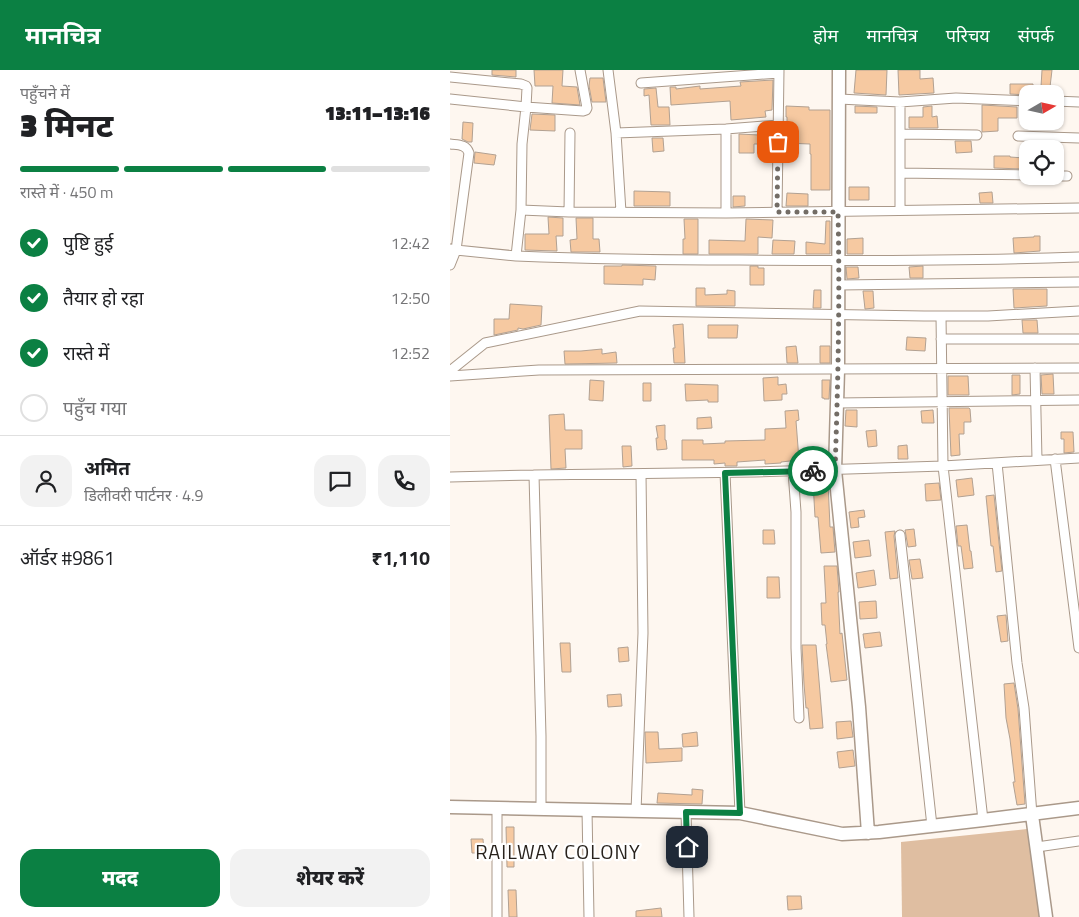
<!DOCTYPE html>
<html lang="hi">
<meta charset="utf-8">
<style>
:root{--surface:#fff;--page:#f2f2f2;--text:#202124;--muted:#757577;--line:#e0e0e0;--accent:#0b8043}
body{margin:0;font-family:"Titillium Web","Noto Sans Devanagari",sans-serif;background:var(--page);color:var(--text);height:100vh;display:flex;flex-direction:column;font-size:19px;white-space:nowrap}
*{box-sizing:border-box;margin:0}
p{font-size:16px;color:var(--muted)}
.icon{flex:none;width:28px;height:28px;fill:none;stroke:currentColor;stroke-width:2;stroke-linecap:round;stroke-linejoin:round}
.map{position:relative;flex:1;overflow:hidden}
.drawer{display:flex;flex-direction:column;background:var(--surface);width:450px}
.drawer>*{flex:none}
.needle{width:32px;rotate:81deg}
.buttons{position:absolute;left:569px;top:15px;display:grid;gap:10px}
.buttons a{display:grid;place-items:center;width:45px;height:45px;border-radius:10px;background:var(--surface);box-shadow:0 1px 4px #0004;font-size:25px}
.pin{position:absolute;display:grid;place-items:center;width:42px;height:42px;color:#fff;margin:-21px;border-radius:10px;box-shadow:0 2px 8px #0006}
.courier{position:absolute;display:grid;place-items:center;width:50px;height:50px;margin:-25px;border:4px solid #0b8043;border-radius:50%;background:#fff;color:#222;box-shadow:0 1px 6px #0007}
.overview em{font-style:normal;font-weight:800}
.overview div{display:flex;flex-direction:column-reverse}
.overview{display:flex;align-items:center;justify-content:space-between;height:85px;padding:0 20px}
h1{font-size:32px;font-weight:800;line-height:38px}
.bar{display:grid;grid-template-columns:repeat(4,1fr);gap:8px 5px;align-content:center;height:60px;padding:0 20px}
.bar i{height:6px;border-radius:4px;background:var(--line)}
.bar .on{background:var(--accent)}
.bar p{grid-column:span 4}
.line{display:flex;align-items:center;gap:12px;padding:0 20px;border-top:1px solid var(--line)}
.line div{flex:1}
.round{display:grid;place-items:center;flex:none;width:52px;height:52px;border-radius:15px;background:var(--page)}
ol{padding:0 20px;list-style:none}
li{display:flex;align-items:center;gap:15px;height:55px}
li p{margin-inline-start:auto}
li .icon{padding:5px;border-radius:50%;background:var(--accent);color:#fff;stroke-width:4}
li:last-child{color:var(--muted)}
li i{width:28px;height:28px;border:2px solid var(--line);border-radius:50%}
.primary-button{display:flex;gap:10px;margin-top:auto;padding:10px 20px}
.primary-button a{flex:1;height:58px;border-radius:15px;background:var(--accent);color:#fff;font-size:20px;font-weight:800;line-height:58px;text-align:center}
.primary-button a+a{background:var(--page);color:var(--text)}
header{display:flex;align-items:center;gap:30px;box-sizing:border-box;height:70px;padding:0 25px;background:var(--accent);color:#fff}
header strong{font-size:24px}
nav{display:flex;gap:28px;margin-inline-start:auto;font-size:18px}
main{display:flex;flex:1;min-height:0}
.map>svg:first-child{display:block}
</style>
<header>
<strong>मानचित्र</strong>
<nav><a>होम</a><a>मानचित्र</a><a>परिचय</a><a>संपर्क</a></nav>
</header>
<main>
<section class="drawer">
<div class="overview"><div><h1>3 मिनट</h1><p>पहुँचने में</p></div><em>13:11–13:16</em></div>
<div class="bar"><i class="on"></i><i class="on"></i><i class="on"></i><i></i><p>रास्ते में · 450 m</p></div>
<ol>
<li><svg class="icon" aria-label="check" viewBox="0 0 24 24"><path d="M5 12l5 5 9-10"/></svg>पुष्टि हुई<p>12:42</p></li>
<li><svg class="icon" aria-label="check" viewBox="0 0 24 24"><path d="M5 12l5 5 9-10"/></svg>तैयार हो रहा<p>12:50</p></li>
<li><svg class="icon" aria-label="check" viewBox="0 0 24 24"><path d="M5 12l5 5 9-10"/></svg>रास्ते में<p>12:52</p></li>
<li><i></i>पहुँच गया</li>
</ol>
<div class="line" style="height:90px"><a class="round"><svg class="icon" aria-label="person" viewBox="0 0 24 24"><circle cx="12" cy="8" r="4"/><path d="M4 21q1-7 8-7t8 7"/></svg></a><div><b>अमित</b><p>डिलीवरी पार्टनर · 4.9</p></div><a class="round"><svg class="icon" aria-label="chat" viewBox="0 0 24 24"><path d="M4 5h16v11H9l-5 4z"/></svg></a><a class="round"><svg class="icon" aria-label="phone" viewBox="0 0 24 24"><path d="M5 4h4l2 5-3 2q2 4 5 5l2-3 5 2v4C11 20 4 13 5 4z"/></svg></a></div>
<div class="line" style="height:65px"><div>ऑर्डर #9861</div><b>₹1,110</b></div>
<div class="primary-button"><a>मदद</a><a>शेयर करें</a></div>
</section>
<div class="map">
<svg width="629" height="847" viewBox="0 0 629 847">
<rect width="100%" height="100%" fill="#fef7f0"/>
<path fill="#dfbea1" d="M577 759 590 847H452L451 772Z"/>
<path fill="#f6c9a1" stroke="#b2a192" d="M42 0H66V7L42 5Z
M84 0H113L112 16 127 17 130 35 102 33 103 16H85Z
M406 0H437L436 25 404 23Z
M448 0H470V9L483 8 484 23 449 25Z
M592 0H602L600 17H591Z
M140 8H153L156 32H142L139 16Z
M323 10 322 40 315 41 316 47 281 50 280 31 221 35 220 17H226V19L250 16V19L291 16 290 12Z
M560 14H583V24H578V25L560 24Z
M206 18 208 37H219L220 55H201L199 25 194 26V19Z
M532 35 567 37V48H548V61L532 62Z
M336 36 359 37V40H380V120H361V84H360V74L334 73V63H337V47H336Z
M405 36 427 37V43H405Z
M482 36V47L487 46 488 58H459V47H473V37Z
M82 44 105 45V61L80 60Z
M13 52 23 53 22 72H18L12 69Z
M322 63V74H304V83H289V64L309 65Z
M202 68H213L214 81 203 82Z
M505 71H521L522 82 506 83Z
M25 82 46 85 44 95 24 93Z
M544 86H560V87L574 88 573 99 544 98Z
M399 117H419V130H399Z
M184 121 220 122V136H184Z
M542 122 543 133H530L529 123Z
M337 123 358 124V136H336Z
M283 126H295V136L283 137Z
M98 147 113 148V166H106L107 181 75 180V164H99Z
M126 148H143V169H149L150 182H121L120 170 127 169Z
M234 149H248V184H233V169H235Z
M296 149 323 150 322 168 308 167V184H259V170L295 171Z
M376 151H380V184H356V172L375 174Z
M584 166H590V181L564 183 563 168 584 167Z
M413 168V184H397V169Z
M323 170 345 171 344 184H322Z
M172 195 206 196 205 210 193 209V215L154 214V196H172Z
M300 196H308V198H314V215H300Z
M473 196V208H460L459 197Z
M396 197H408L409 208 397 209Z
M246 218H255V225L277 224V220L285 221V236H246Z
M563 219H597V236L564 238Z
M364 220H371V238H363Z
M413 221H423L424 238 415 239Z
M60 234 92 236 91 255 73 259 68 258V260L44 265V249H59Z
M572 250H587L588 263H573Z
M233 254 235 293H224L223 278H225L223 255Z
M258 255H288L287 268H258Z
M457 267 476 268 475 281 456 280Z
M346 276 348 293H337L336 277Z
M370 276H380V293H370Z
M152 279V284L166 282 167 293 115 294 114 281H131Z
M603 304 604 324H592L591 305Z
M562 305H570V324L562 325Z
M498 306H518L519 325H498Z
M328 307V315L336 314 337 324H332V330L314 331 313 308Z
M140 310 154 311 153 331 139 330Z
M372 310H380L379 329H374V328H372Z
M193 313H201V331H193Z
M235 314 268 315V332H258V330L236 331Z
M499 338H519L520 339 521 352H514V364H509L510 385 501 386Z
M348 340 349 350 346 351 349 390 331 392V393L315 394V390L287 392V396H275V393L264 394V390H232V370H253V374L275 373V371L315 370V359L336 358 335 341Z
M396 340H407V357L395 356Z
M483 340 484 353H472L471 341Z
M114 344 115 360H132V379H115L116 398 101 399 99 345Z
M261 347 262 358 247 359V348Z
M215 355V370H216L217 379 207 380 206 368H208L206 356Z
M426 360 427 376 418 377 416 361Z
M611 362H623L624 382 614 383V369H611Z
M457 375 458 389H448V376Z
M172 376H181L182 396 173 397Z
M522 408 524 425 508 427 506 410Z
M363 412H378L380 457H383L385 482 371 483 368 447H365Z
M489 413 491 430 476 431 475 414Z
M544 425 552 501 546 502 543 476H541L536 426Z
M414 440 415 447 408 448 409 457 401 458 399 442Z
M517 455 520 481H521L523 498 514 499 511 476H508L506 456Z
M464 459 466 476 458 477 455 460Z
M313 460H324L325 474H313Z
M445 461 444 466 448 508 440 509 435 462Z
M419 470 421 486 405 488 403 472Z
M470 489 473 508 462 509 459 490Z
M374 496H387L389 522H388L390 564 392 563 397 610 381 612 376 574H377L375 555H372L371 533H376Z
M424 500 426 515 408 518 406 503Z
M317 507H329L330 528H317Z
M426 531 427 548 410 549 409 532Z
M556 545 558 571 551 572 547 546Z
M430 562 432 576 415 578 413 564Z
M110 573H120L121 602H112Z
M352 575H366L373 658 360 659 358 638H356L354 614Z
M178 577 179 591 169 592 168 578Z
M564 613 568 639 575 734 567 735 563 712H565L560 669 556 648 554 614Z
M171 624 172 636 158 637 157 625Z
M401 651 403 667 387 669 386 652Z
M195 662H208L209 679 232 678V691L196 693Z
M247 662 248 676 233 677 232 664Z
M403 680 405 696 389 698 387 682Z
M242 719 253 720 252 734 207 733 208 723 242 725Z
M56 757H64V797H57Z
M21 769H33L34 783H22Z
M58 820H66L67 847H59Z
M337 826H351L352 839 338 840Z
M211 838 212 847H186V841Z"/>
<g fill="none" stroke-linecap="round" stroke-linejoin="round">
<g stroke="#aa998a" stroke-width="11">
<path id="street" d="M158 0 166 63 171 142
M0 7 71 14 76 16 77 18 76 37 72 74 71 140 66 186 6 180 0 195
M191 13 329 3
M0 29 76 37 133 41 136 40 137 38 130 0
M389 29 450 32 506 28 578 31
M605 31 629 32
M166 63 276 59 328 55
M451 64 527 65
M568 66 629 68
M0 74C8 75 16 74 19 83L6 180 0 179
M450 103 578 105
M605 106H617
M71 140 119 142 276 143 629 138
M450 140V32
M119 142 120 63
M327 142 329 0
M276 143V59
M66 186C141 189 215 190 289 190 402 191 516 191 629 187
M389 215 629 212
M491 246 493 396 533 750
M491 269H629
M585 298 587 390
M0 301 35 273 190 241 474 246H538L629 241
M0 306 89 300 629 298
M387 333 629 330
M605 389 629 578
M547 393 567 593 574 638 582 745
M343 401 346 442V578L349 648
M275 403 290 743
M84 405 91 666V739
M0 407 84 405 305 402 493 396 629 388
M450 465 482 756
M137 740 139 847
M186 741 193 563 191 404
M236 742 239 847
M587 777 629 771
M47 847V738"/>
</g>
<g stroke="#aa998a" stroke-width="15">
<path id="secondary" d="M389 0 388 300 385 400 409 637 418 763
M0 737 290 743 392 764 429 762 533 750 629 738
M582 745 596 847"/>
</g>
<use href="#street" stroke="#fff" stroke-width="9"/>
<use href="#secondary" stroke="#fff" stroke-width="12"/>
</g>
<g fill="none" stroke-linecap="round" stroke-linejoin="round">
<path stroke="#736d66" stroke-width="5" stroke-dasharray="0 9" d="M328 72 327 142H388C390 228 388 314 385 400L363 401"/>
<path stroke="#0b8043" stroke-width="6" d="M237 777 236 742 290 743 275 403 363 401"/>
</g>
<g text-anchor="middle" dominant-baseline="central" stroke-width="4.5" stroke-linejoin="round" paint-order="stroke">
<g font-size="20" letter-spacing="1" fill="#28221c" stroke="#fff">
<text x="108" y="781">RAILWAY COLONY</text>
</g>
</g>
</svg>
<div class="buttons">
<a><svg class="needle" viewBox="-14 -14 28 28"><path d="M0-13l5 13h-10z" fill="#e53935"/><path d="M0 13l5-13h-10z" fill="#757577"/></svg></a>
<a><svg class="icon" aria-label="locate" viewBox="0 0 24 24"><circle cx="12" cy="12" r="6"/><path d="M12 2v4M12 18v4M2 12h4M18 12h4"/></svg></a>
</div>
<div class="pin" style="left:328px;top:72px;background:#ea580c"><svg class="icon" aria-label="bag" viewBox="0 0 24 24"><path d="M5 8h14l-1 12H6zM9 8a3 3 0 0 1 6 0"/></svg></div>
<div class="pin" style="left:237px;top:777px;background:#1f2937"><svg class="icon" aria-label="home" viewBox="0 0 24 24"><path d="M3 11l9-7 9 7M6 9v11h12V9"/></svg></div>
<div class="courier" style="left:363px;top:401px"><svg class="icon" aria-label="bike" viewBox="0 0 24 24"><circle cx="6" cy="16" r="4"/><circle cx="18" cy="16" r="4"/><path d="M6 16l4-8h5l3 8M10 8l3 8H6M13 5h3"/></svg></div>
</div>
</main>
